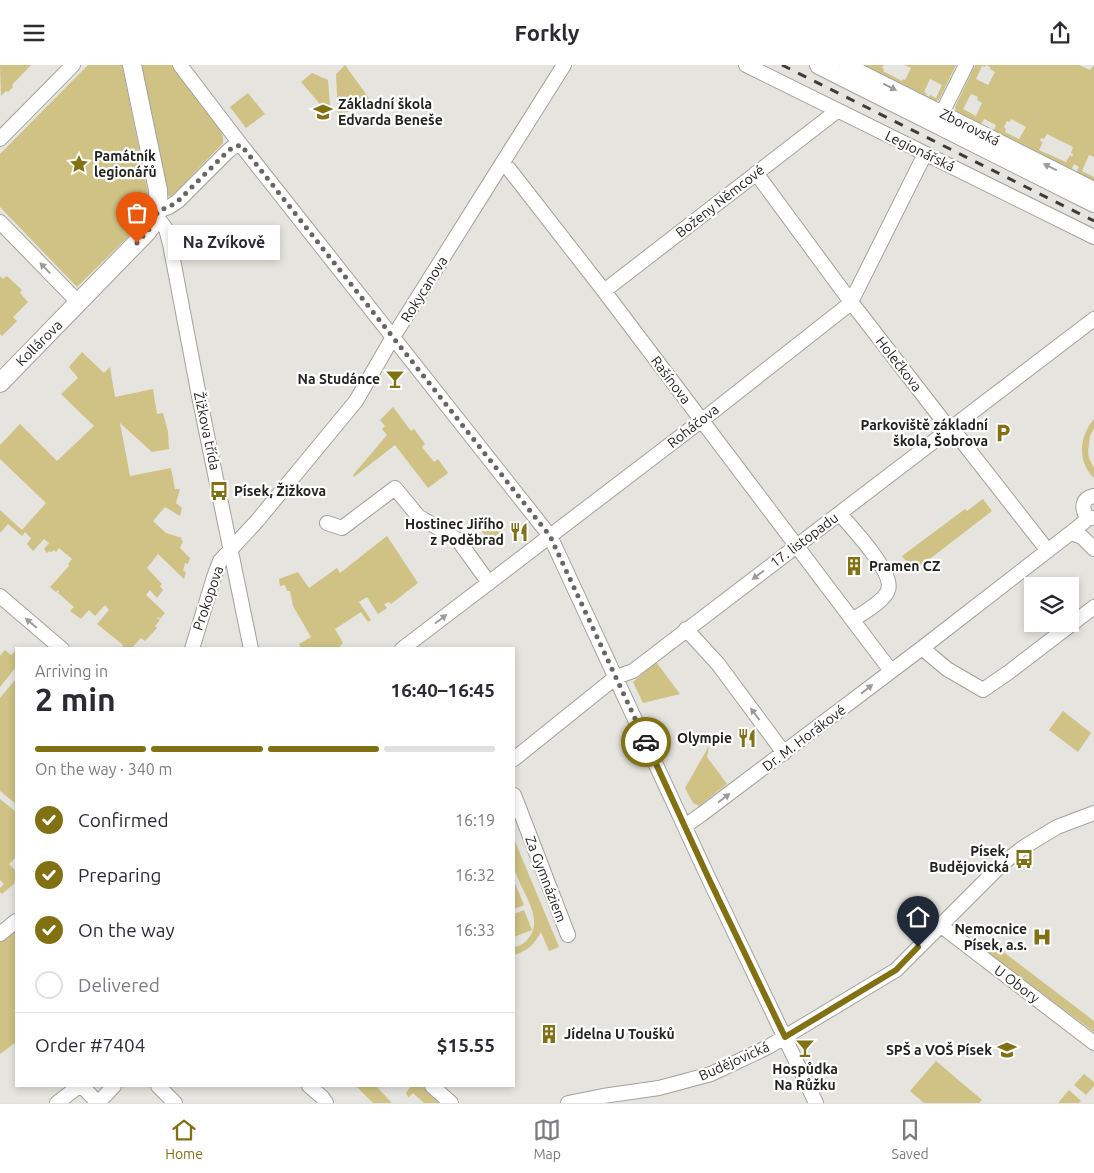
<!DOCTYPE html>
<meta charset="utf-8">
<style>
:root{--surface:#fff;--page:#f2f2f3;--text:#2b2b33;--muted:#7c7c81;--line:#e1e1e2;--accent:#827112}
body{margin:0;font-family:Ubuntu,sans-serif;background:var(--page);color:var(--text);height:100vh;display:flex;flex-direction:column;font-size:19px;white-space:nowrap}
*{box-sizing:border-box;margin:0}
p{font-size:16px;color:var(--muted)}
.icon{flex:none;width:28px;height:28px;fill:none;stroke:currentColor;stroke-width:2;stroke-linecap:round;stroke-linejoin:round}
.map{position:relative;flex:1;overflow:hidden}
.drawer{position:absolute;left:15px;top:582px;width:500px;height:440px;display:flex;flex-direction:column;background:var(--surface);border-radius:0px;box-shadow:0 2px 8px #0003}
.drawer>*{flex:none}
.controls{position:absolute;left:1024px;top:512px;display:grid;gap:10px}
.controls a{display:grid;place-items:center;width:55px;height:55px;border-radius:0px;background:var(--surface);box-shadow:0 2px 8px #0003;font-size:25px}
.pin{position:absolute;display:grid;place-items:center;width:42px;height:42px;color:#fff;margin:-51px -21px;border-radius:50% 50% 50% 0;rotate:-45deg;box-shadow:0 0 5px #0007}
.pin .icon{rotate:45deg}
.courier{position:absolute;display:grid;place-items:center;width:50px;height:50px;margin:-25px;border:4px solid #827112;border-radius:50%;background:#fff;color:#222;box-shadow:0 1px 6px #0007}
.bubble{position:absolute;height:35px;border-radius:0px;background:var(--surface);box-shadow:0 2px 8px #0003;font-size:16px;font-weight:600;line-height:35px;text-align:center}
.head em{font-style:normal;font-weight:600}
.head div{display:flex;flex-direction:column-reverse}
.head{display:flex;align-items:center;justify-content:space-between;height:85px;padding:0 20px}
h1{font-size:32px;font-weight:600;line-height:38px}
.bar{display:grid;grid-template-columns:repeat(4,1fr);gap:8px 5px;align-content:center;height:60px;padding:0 20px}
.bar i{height:6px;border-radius:4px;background:var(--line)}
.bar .selected{background:var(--accent)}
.bar p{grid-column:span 4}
.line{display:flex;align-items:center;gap:12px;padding:0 20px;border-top:1px solid var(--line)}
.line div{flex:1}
ol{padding:0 20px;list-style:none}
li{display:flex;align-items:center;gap:15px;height:55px}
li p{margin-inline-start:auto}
li .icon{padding:5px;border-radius:50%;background:var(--accent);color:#fff;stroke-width:4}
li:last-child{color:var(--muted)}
li i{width:28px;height:28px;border:2px solid var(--line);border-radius:50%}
header{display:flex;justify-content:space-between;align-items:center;height:65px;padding:0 20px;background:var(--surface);font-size:22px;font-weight:600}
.menu{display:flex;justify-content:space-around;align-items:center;height:70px;border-top:1px solid var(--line);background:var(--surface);font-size:14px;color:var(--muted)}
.menu a{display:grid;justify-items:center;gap:2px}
.menu .selected{color:var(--accent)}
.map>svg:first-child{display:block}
</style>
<header><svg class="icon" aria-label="menu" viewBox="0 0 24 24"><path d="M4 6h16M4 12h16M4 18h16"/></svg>Forkly<svg class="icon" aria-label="share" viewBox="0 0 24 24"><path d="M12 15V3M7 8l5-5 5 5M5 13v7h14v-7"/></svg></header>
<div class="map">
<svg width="1094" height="1038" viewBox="0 0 1094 1038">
<rect width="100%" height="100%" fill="#e5e4de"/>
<path fill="#cfc284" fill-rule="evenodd" d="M0 0H31L12 20 13 22 8 27 6 26 1 31Z
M88 0H122L150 138V150L77 222 0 142V89Z
M140 0H171L220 62 223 72V78L174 129 170 131 167 130 165 125Z
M345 0 371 36 338 51 336 9Z
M855 0H884L882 3 884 4 883 6 902 16 903 14 905 15 911 3 904 0H956L939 35 930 38ZM930 14 942 20 936 33 930 30 929 32 926 30 927 29 924 27Z
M975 0H1079L1090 5 1094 0V92L1089 90 1082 106 1094 112V120L1075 110 1079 102 1074 99 1070 107 992 69 996 60 984 54 979 63 958 52 955 42ZM986 0 990 2V4L995 7 988 20 976 14 982 1 985 2ZM971 29 978 32 977 35 982 38 976 51 963 44ZM1011 54 1026 62 1019 74 1005 67 1006 64 1004 62 1007 56 1010 57ZM1047 69 1073 82 1071 88 1073 89 1072 92 1070 90 1066 97 1039 85 1043 77 1040 76 1041 73 1044 74Z
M312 8 328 15 331 52 301 17Z
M248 28 265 49 246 63 230 42Z
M0 211 3 214 7 211 22 225 20 228 28 237 13 252 17 256 2 271 0 269Z
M82 287 104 308 110 302 115 332 153 324 157 349 163 348 168 367 169 384 152 387 120 358 130 411 171 403 175 424H180L176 438 182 443 180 451 165 442 153 456 166 468 182 473 181 475 183 476 180 483 190 493 188 499 185 498 183 506 186 507 184 514 158 489 147 503 162 519 160 521 163 525 157 533 150 525 146 530 165 548 160 554 158 552 157 553 160 555 155 561 157 563 145 576 141 573 131 584H121L123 580 97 559 109 545 105 540 95 551 89 545 81 554 70 546 74 542 58 528 59 526 58 525 56 527 50 522 69 501 68 499 72 494 59 483 56 487 54 485 51 487 49 486 47 488 44 484 49 478 44 474 33 486 27 479 31 473 25 467 22 471 8 459 0 468V445L22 465 46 438 0 394V380L20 359 57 396 94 361 61 329 78 313 69 302Z
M393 342 411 366 414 364 425 379 422 382 434 397 438 394 448 408 428 423 395 380 354 412 353 410 387 370 382 364 385 361 380 355Z
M1094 354V363L1090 371 1088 386 1089 393 1094 403V413C1077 397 1079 371 1094 354Z
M983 434 992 446 914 506 902 491 965 444 967 446Z
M498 455 505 464 489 476 482 467Z
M387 471 418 518 391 539 389 537 384 539 387 543 378 549 367 532 359 537 371 555 368 557 361 547 335 564 343 578 337 584H301L299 579 311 572 293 541 290 526H287L285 520 280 521 279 514 298 507 309 523 337 503 340 508Z
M5 585 11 590 16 585V602L0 622V591Z
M656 597 680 629 643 638 633 617Z
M16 614V739L0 726V633Z
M1063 646 1091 668 1078 687 1049 665Z
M709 681 707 692 727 719 699 741 693 738 685 723Z
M0 734 16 747V792L9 799 16 806V814L14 816 15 818 2 829 0 827V823L4 819 0 815Z
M514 774 559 882 549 886 541 867C534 880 527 886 514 890V882C520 881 523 879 527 875 547 853 519 825 514 802 512 793 514 783 514 774Z
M514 816 524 840 514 844Z
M524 845 532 865 514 872V849Z
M16 863V977L0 989V876Z
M989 876 1094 956V967L981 883Z
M936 996 982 1035 979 1038H924L910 1026Z
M1084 1009 1094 1017V1021L1086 1030 1074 1020Z
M356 1021H376L392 1038H373Z
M411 1021H422L440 1038H424L413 1028 409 1032H408L406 1028Z
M1069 1025 1081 1036 1079 1038H1058Z"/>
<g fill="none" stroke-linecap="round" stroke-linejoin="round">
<g stroke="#a2a19c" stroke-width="16">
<path id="minor" d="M180 0 241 80 550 471 708 812 816 1038
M746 0 1094 172
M847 0 1094 124
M942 48 966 0
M0 74 73 0
M502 99 509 104 604 226 891 606
M756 108 851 237 944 357 958 371 1048 486
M158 146 169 142 178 136 227 87 233 82 241 80
M157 152 166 164 170 179 199 331 251 584
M0 157 79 238
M604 226 837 46
M1094 431C1082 433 1081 443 1087 452L1094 453
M840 449C851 462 895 508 888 525 885 536 862 548 853 555
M327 458 342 463 395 423 418 451 458 475 489 518
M1071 468 1082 472 1094 484
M0 531 62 584
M686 564 718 599 784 688
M922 583 947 604 983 625 1009 607 1094 542
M192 584 214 512 220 496 257 456 356 336 393 272 564 0
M402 584 706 352 847 241 851 237 925 89
M514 694 616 612 633 606 1094 254
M514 730 568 870
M685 761 702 749 922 583 1077 463 1084 457 1087 452
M940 860 1094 978
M0 869 16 856
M82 1021 98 1038 114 1021
M158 1021 175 1038
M309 1021 322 1032 326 1038
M432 1021 451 1038
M57 1038 79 1021
M568 1038 603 1031 659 1023 711 1009 768 982 896 905 1003 798 1024 782 1057 762 1094 748"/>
</g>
<g stroke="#a2a19c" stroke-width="20">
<path id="major" d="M819 0 1094 138
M0 318 147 167C158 154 159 141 158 125L132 0"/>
</g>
<use href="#minor" stroke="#fff" stroke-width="14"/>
<use href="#major" stroke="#fff" stroke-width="18"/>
<path stroke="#3c3b39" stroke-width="3" stroke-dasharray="9 9" stroke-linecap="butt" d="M782 0 1094 156"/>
</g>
<defs><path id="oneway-solid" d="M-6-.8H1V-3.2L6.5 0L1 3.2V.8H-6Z" transform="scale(1.25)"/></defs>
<g fill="#9c9c9b">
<use href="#oneway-solid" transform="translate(890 22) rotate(27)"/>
<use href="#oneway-solid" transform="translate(1050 102) rotate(-154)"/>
<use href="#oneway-solid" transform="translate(45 203) rotate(-134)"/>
<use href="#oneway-solid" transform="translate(758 510) rotate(143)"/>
<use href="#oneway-solid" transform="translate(441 554) rotate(-37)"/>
<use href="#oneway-solid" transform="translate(31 558) rotate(-140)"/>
<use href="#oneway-solid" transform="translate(867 624) rotate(-38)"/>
<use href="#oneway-solid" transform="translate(755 649) rotate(-127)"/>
<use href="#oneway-solid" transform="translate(724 733) rotate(-37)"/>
</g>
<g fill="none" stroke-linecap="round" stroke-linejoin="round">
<path stroke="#666662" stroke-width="5" stroke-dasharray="0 9" d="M137 178 151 162 158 146 169 142 178 136 227 87 233 82 241 80 550 471 646 677"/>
<path stroke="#827112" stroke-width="6" d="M646 677 708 812 785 972 896 905 918 882"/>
</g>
<defs>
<g id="school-bare" transform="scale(1.5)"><path d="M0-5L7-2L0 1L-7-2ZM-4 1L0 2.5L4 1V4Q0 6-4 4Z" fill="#827112" stroke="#fff" stroke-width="2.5" paint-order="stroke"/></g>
<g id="sight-bare" transform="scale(1.5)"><path d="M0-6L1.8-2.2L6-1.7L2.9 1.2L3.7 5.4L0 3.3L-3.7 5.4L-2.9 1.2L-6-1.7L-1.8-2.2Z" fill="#827112" stroke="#fff" stroke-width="2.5" paint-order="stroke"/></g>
<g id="bar-bare" transform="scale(1.5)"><path d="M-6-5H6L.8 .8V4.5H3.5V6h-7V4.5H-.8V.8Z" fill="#827112" stroke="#fff" stroke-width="2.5" paint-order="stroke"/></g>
<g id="parking-bare" transform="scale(1.5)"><path d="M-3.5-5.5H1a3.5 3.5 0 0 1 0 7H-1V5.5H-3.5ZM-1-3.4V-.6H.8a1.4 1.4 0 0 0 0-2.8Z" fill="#827112" stroke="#fff" stroke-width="2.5" paint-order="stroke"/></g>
<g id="bus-bare" transform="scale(1.5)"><path d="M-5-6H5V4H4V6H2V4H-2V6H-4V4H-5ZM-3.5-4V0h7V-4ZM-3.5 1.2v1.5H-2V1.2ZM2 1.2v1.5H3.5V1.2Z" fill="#827112" stroke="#fff" stroke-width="2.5" paint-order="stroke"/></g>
<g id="restaurant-bare" transform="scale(1.5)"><path d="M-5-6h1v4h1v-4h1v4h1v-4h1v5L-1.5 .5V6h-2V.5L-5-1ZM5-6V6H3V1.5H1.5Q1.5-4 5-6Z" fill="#827112" stroke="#fff" stroke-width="2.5" paint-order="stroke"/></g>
<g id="building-bare" transform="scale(1.5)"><path d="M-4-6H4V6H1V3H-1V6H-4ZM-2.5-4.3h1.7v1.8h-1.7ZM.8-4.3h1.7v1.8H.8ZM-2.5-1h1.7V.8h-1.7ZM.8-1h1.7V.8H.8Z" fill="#827112" stroke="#fff" stroke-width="2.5" paint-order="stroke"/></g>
<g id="hospital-bare" transform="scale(1.5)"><path d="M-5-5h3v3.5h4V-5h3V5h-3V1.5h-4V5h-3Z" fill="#827112" stroke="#fff" stroke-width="2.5" paint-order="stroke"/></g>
</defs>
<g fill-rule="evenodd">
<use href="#school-bare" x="323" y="47"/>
<use href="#sight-bare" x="79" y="99"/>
<use href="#bar-bare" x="395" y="314"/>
<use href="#parking-bare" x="1003" y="368"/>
<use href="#bus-bare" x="219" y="426"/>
<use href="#restaurant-bare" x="519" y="467"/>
<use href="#building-bare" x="854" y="501"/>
<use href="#restaurant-bare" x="747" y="673"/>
<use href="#bus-bare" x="1024" y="794"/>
<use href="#hospital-bare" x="1042" y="872"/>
<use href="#building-bare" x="549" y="969"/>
<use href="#bar-bare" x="805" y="983"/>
<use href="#school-bare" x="1007" y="985"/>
</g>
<g text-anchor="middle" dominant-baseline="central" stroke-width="4.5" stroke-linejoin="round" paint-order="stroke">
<g font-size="14" font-weight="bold" fill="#222220" stroke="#fff" text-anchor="end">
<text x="338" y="39" text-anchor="start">Základní škola<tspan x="338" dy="16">Edvarda Beneše</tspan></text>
<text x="94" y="91" text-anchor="start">Památník<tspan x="94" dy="16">legionářů</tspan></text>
<text x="380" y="314">Na Studánce</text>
<text x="988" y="360">Parkoviště základní<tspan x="988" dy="16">škola, Šobrova</tspan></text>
<text x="234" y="426" text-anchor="start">Písek, Žižkova</text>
<text x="504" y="459">Hostinec Jiřího<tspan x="504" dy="16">z Poděbrad</tspan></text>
<text x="869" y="501" text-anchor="start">Pramen CZ</text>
<text x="732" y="673">Olympie</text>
<text x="1009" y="786">Písek,<tspan x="1009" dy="16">Budějovická</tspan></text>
<text x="1027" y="864">Nemocnice<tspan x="1027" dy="16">Písek, a.s.</tspan></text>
<text x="564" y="969" text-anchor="start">Jídelna U Toušků</text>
<text x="992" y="985">SPŠ a VOŠ Písek</text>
<text x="805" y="1004" text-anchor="middle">Hospůdka<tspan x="805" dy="16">Na Růžku</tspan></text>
</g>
<g font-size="14" fill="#222220" stroke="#fff">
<text transform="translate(970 62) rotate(27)">Zborovská</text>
<text transform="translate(920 86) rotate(26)">Legionářská</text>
<text transform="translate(720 136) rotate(-38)">Boženy Němcové</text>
<text transform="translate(424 224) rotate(-58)">Rokycanova</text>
<text transform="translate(39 278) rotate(-45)">Kollárova</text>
<text transform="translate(899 299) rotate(52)">Holečkova</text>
<text transform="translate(671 315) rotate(53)">Rašínova</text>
<text transform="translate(693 361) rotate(-38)">Roháčova</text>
<text transform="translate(207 366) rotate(78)">Žižkova třída</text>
<text transform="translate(804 475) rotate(-37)">17. listopadu</text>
<text transform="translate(208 533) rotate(-71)">Prokopova</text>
<text transform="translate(804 673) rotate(-37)">Dr. M. Horákové</text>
<text transform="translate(546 814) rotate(69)">Za Gymnáziem</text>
<text transform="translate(1017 919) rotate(37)">U Obory</text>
<text transform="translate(734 996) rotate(-24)">Budějovická</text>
</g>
</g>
</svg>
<div class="controls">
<a><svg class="icon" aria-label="layers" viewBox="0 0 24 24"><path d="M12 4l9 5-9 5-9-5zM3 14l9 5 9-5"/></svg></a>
</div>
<div class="pin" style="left:137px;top:178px;background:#ea580c"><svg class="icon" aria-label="bag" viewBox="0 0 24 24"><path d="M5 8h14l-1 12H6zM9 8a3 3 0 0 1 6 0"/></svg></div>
<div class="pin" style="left:918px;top:882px;background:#1f2937"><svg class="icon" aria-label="home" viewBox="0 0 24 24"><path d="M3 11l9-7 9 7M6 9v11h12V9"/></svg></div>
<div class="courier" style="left:646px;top:677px"><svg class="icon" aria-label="car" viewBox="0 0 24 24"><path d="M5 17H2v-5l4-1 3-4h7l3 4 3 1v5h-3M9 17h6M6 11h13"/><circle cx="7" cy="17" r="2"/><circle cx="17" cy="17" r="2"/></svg></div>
<div class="bubble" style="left:168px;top:160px;width:112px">Na Zvíkově</div>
<section class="drawer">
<div class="head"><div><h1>2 min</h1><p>Arriving in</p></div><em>16:40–16:45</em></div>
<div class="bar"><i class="selected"></i><i class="selected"></i><i class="selected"></i><i></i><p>On the way · 340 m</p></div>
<ol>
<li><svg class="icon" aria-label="check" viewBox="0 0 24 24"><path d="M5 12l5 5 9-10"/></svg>Confirmed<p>16:19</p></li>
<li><svg class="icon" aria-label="check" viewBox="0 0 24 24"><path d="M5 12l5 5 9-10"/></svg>Preparing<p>16:32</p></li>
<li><svg class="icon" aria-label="check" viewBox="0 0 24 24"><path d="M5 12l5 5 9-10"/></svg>On the way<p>16:33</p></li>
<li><i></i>Delivered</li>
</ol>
<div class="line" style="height:65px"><div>Order #7404</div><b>$15.55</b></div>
</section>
</div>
<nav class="menu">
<a class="selected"><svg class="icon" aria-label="home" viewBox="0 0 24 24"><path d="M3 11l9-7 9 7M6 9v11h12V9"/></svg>Home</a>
<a><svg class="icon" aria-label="map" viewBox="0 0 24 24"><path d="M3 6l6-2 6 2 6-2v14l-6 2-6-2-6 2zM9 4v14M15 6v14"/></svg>Map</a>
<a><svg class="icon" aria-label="saved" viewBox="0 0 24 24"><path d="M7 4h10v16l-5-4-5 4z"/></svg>Saved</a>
</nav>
